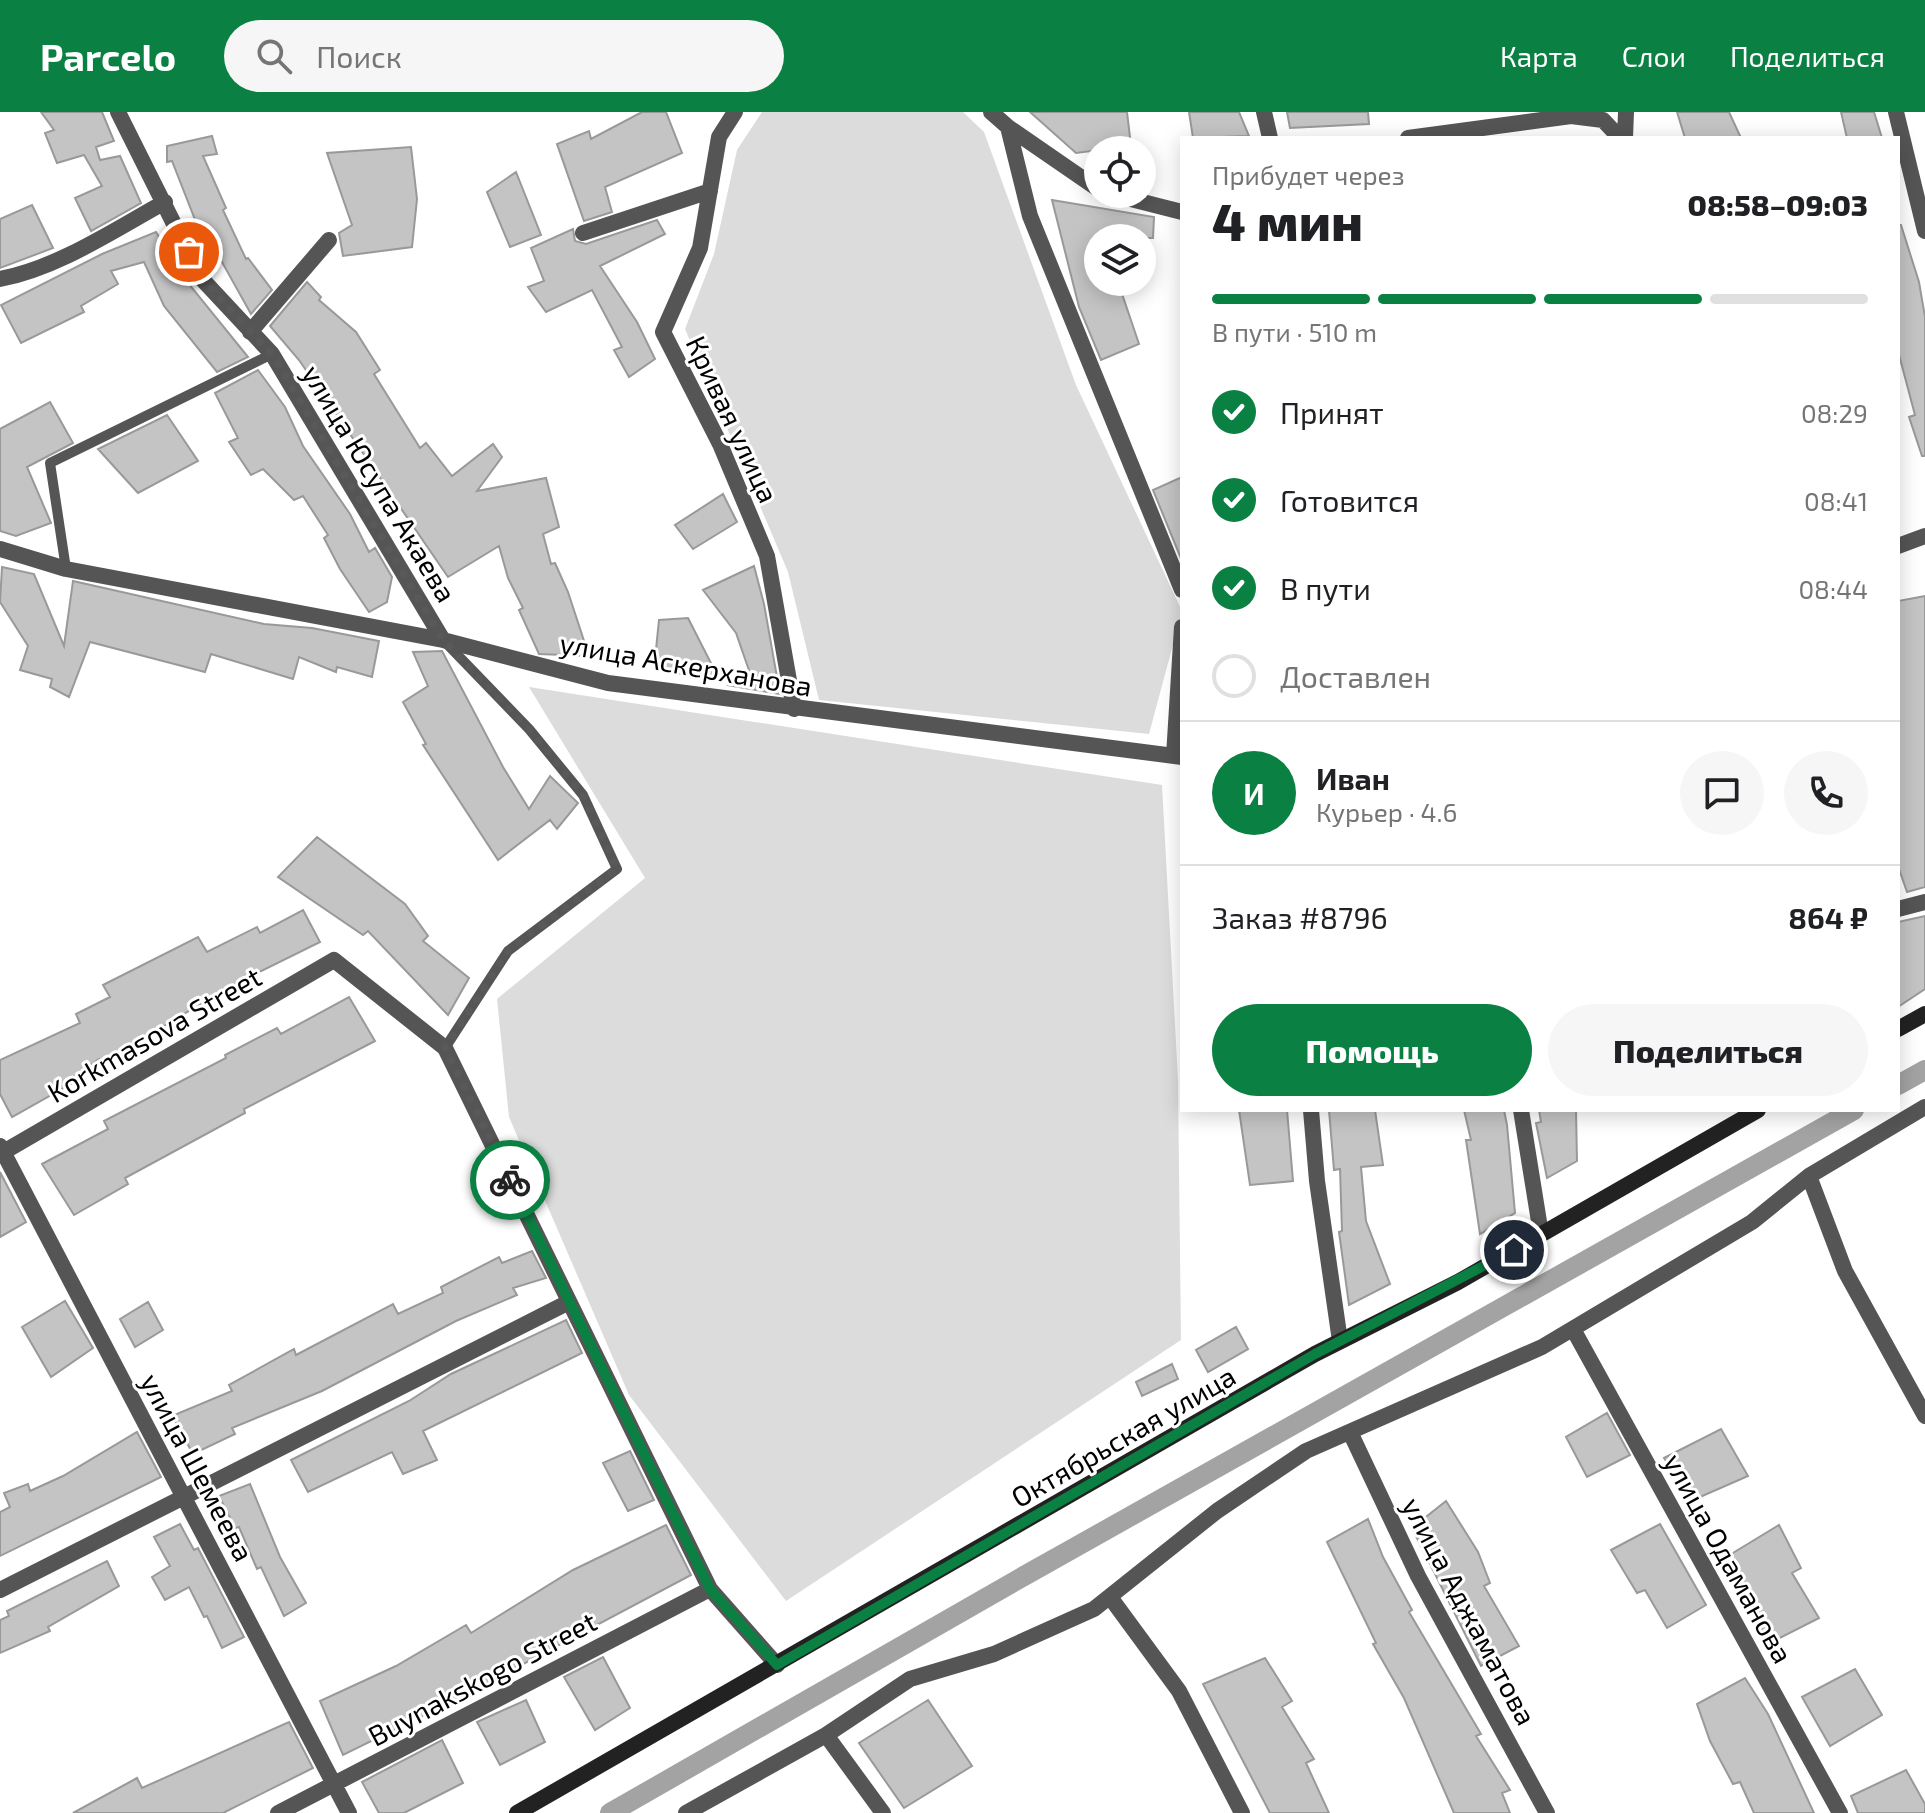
<!DOCTYPE html>
<html lang="ru">
<meta charset="utf-8">
<style>
:root{--surface:#fff;--page:#f6f6f6;--text:#202124;--muted:#757577;--line:#e0e0e0;--accent:#0b8043}
body{margin:0;font-family:"Exo 2",sans-serif;background:var(--page);color:var(--text);height:100vh;display:flex;flex-direction:column;font-size:30px;white-space:nowrap}
*{box-sizing:border-box;margin:0}
p{font-size:26px;color:var(--muted)}
.icon{flex:none;width:44px;height:44px;fill:none;stroke:currentColor;stroke-width:2;stroke-linecap:round;stroke-linejoin:round}
.map{position:relative;flex:1;overflow:hidden}
.sheet{position:absolute;left:1180px;top:24px;width:720px;height:976px;display:flex;flex-direction:column;background:var(--surface);border-radius:0px;box-shadow:0 4px 20px #0003}
.sheet>*{flex:none}
.fabs{position:absolute;left:1084px;top:24px;display:grid;gap:16px}
.fabs a{display:grid;place-items:center;width:72px;height:72px;border-radius:50%;background:var(--surface);box-shadow:0 4px 20px #0003;font-size:40px}
.pin{position:absolute;display:grid;place-items:center;width:68px;height:68px;color:#fff;margin:-34px;border:4px solid #fff;border-radius:50%;box-shadow:0 2px 8px #0007}
.courier{position:absolute;display:grid;place-items:center;width:80px;height:80px;margin:-40px;border:6px solid #0b8043;border-radius:50%;background:#fff;color:#222;box-shadow:0 2px 10px #0007}
.summary em{font-style:normal;font-weight:800}
.summary div{display:flex;flex-direction:column-reverse}
.summary{display:flex;align-items:center;justify-content:space-between;height:136px;padding:0 32px}
h1{font-size:52px;font-weight:800;line-height:60px}
.bar{display:grid;grid-template-columns:repeat(4,1fr);gap:12px 8px;align-content:center;height:96px;padding:0 32px}
.bar i{height:10px;border-radius:6px;background:var(--line)}
.bar .current{background:var(--accent)}
.bar p{grid-column:span 4}
.line{display:flex;align-items:center;gap:20px;padding:0 32px;border-top:2px solid var(--line)}
.line div{flex:1}
.round{display:grid;place-items:center;flex:none;width:84px;height:84px;border-radius:42px;background:var(--page)}
ol{padding:0 32px;list-style:none}
li{display:flex;align-items:center;gap:24px;height:88px}
li p{margin-inline-start:auto}
li .icon{padding:8px;border-radius:50%;background:var(--accent);color:#fff;stroke-width:4}
li:last-child{color:var(--muted)}
li i{width:44px;height:44px;border:4px solid var(--line);border-radius:50%}
.cta{display:flex;gap:16px;margin-top:auto;padding:16px 32px}
.cta a{flex:1;height:92px;border-radius:48px;background:var(--accent);color:#fff;font-size:32px;font-weight:800;line-height:92px;text-align:center}
.cta a+a{background:var(--page);color:var(--text)}
header{display:flex;align-items:center;gap:48px;box-sizing:border-box;height:112px;padding:0 40px;background:var(--accent);color:#fff}
header strong{font-size:38px}
nav{display:flex;gap:44px;margin-inline-start:auto;font-size:28px}
.search{width:560px;height:72px;background:var(--page);display:flex;align-items:center;gap:20px;box-sizing:border-box;padding:0 28px;border-radius:44px;color:var(--muted);font-size:30px}
.map>svg:first-child{display:block}
</style>
<header>
<strong>Parcelo</strong>
<div class="search"><svg class="icon" aria-label="search" viewBox="0 0 24 24"><circle cx="10" cy="10" r="6"/><path d="M15 15l6 6"/></svg>Поиск</div>
<nav><a>Карта</a><a>Слои</a><a>Поделиться</a></nav>
</header>
<div class="map">
<svg width="1925" height="1701" viewBox="0 0 1925 1701">
<rect width="100%" height="100%" fill="#fff"/>
<path fill="#dcdcdc" d="M762 0H963L984 20 1076 273 1182 499 1149 622 819 588 788 460 685 217 714 142 737 38Z
M529 575 1162 673 1178 968 1181 1228 786 1489 629 1283 509 1005 497 887 645 766Z"/>
<g fill="none" stroke-linecap="round" stroke-linejoin="round">
<path stroke="#a3a3a3" stroke-width="20" d="M1898 973 1925 958
M610 1701 1024 1464 1854 998"/>
</g>
<path fill="#c4c4c4" stroke="#999" stroke-width="2" d="M41 0H102L114 29 96 35 100 48 120 44 141 91 91 119 75 86 102 74 84 43 57 51 45 21 54 18Z
M642 0H666L682 41 605 75 612 100 584 109 557 32 589 19 591 27Z
M1030 0H1127L1131 34 1076 41Z
M1189 0H1239L1249 24 1193 26Z
M1287 0H1368L1369 12 1290 16Z
M1677 0H1729L1741 26H1685Z
M1841 0H1874L1882 26H1847Z
M212 24 217 42 203 44 226 96 223 98 246 147 248 146 272 178 251 202 222 150 201 123 172 49 167 50V34Z
M411 35 417 87 412 135 343 144 339 121 352 113 327 41Z
M516 60 541 123 510 135 487 80Z
M1052 88 1154 105 1153 126H1098V170H1118L1139 232 1101 248 1079 195Z
M32 93 53 136 0 156V107Z
M657 108 665 122 600 154 637 210 655 247 629 265 614 238 622 235 592 178 546 200 528 175 544 169 531 136 573 117 575 129 586 132Z
M1898 113H1901L1919 170 1925 205V344H1922L1909 305 1915 303 1898 239Z
M156 120 188 171 248 245 217 260 164 194 144 150 111 159 118 172 81 194 84 200 21 231 1 193 102 142Z
M307 170 321 185 319 188 356 220 380 258 374 262 420 336 426 331 452 364 493 332 502 345 477 379 546 366 559 415 543 422 551 452 555 451 568 480 589 544 539 542 519 498 523 496 508 466 499 434 448 465 299 248 270 214Z
M258 258 285 295 303 334 350 402 369 440 375 436 392 465 387 490 369 500 340 457 324 426 328 423 303 384 294 388 263 357 251 363 229 330 238 326 215 281Z
M50 290 73 331 27 355 51 411 16 424 0 419V317Z
M167 303 198 349 138 381 98 337Z
M1182 365V449L1153 378Z
M723 382 737 410 693 437 675 413Z
M754 454 764 492 780 582 727 573 752 567 736 521 703 478Z
M2 455 34 462 64 534 73 469 264 512 312 516 379 529 372 565 337 555 336 560 299 545 293 567 211 542 205 560 90 530 69 585 50 575 52 567 20 558 28 534 0 490Z
M1925 484V775L1907 780 1898 754V489Z
M688 506 720 569 654 557 659 508Z
M442 539 503 655 529 697 550 664 578 691 557 717 550 708 498 748 423 633 426 632 403 590 428 574 413 540Z
M317 725 405 792 428 824 423 829 469 866 448 903 368 819 363 823 278 765Z
M303 798 320 830 227 876 101 952 99 947 74 964 76 969 12 1005 0 982V948L80 911 76 902 110 885 103 873 198 825 207 840 257 815 260 821Z
M1925 804V877L1898 895V810Z
M349 885 375 929 244 997 245 1001 125 1066 128 1072 74 1103 42 1052 108 1017 104 1009 226 946 225 943 277 916 281 922Z
M1239 998H1287L1293 1069 1250 1073Z
M1329 998H1375L1383 1053 1361 1055 1366 1109 1390 1172 1349 1193 1339 1120 1342 1119 1340 1057 1334 1058Z
M1464 998H1504L1507 1013 1515 1101 1480 1122 1466 1028H1471Z
M1539 998H1576L1577 1049 1547 1066 1536 1011 1541 1010Z
M0 1060 26 1110 0 1125Z
M532 1139 546 1166 513 1176 517 1183 456 1209 322 1279 232 1316 235 1322 193 1342 172 1304 232 1279 229 1273 294 1237 296 1243 393 1192 398 1202 443 1181 441 1175 499 1145 502 1151Z
M65 1189 93 1236 51 1265 22 1215Z
M148 1190 163 1218 135 1235 120 1207Z
M566 1208 582 1241 423 1319 437 1348 403 1362 392 1340 308 1380 291 1348 409 1289 451 1262Z
M1236 1215 1248 1237 1208 1260 1196 1238Z
M1172 1252 1178 1267 1142 1284 1136 1270Z
M1607 1301 1630 1343 1587 1365 1566 1325Z
M1721 1317 1748 1364 1691 1389 1664 1346Z
M137 1320 161 1365 0 1444V1400L10 1395 4 1381 28 1372 30 1379 63 1364Z
M630 1339 654 1388 628 1399 603 1351Z
M250 1372 280 1445 306 1491 284 1504 261 1455 257 1457 239 1415 235 1416 219 1384Z
M1446 1389 1478 1440 1490 1471 1484 1474 1519 1534 1481 1554 1412 1416Z
M1368 1407 1383 1445 1412 1498 1409 1500 1481 1622 1476 1624 1510 1678 1502 1681 1510 1701H1454L1404 1586 1373 1532 1376 1531 1327 1430Z
M180 1412 194 1438 198 1436 244 1525 222 1536 207 1504 204 1505 189 1475 165 1488 152 1465 170 1454 154 1425Z
M1660 1412 1706 1493 1667 1516 1645 1478 1637 1481 1611 1438Z
M666 1413 691 1463 459 1586 343 1643 320 1589 396 1554 466 1513 471 1521 573 1458Z
M1779 1413 1801 1456 1792 1461 1819 1506 1770 1531 1723 1447Z
M107 1449 119 1474 48 1515 50 1519 0 1541V1508L9 1504 7 1499Z
M603 1545 630 1596 595 1618 564 1565Z
M1265 1546 1292 1589 1282 1595 1314 1647 1306 1651 1329 1701H1270L1203 1572Z
M1855 1557 1882 1603 1830 1634 1802 1585Z
M1745 1566 1768 1602 1814 1701H1754L1740 1670 1733 1672 1710 1629 1697 1592Z
M526 1588 545 1630 500 1653 477 1610Z
M928 1588 972 1654 904 1696 859 1631Z
M289 1610 313 1656 223 1701H73L137 1666 142 1676Z
M442 1628 463 1671 404 1701H379L362 1670Z
M1906 1658 1925 1692V1701H1858L1851 1684Z"/>
<g fill="none" stroke-linecap="round" stroke-linejoin="round">
<path stroke="#555" stroke-width="10" d="M66 457 50 351 272 242
M445 936 508 839 617 757 583 683 529 617 446 531"/>
<path stroke="#555" stroke-width="16" d="M118 0 201 166 272 242 443 528
M735 0 719 25 700 136 663 220 720 332 767 444 794 597
M991 0 1008 15 1030 104 1182 478
M1264 0 1270 26
M1896 0 1925 119
M1008 15 1098 77
M1408 26 1571 4 1603 8 1620 26
M1625 26 1626 0
M1111 82 1182 100
M583 121 710 79
M0 167C58 156 114 118 165 90
M250 220 329 128
M1898 434 1925 424
M0 437 66 457 443 528 608 571 1182 645
M1174 644 1182 515
M1898 797 1925 790
M1311 998 1317 1069 1340 1229
M1521 998 1541 1122
M0 1034 349 1701
M0 1042 334 848 445 936 710 1477 777 1553
M1809 1064 1845 1159 1925 1304
M1573 1217 1840 1701
M1350 1320 1418 1464 1547 1701
M0 1478 569 1190
M1110 1485 1179 1579 1242 1701
M826 1623 883 1701
M278 1701 710 1477
M686 1701 826 1623 910 1567 994 1542 1094 1497 1217 1399 1306 1339 1542 1235 1752 1110 1809 1064 1925 995"/>
<path stroke="#222" stroke-width="16" d="M1898 917 1925 902
M517 1701 1315 1242 1458 1170 1758 998"/>
</g>
<g fill="none" stroke-linecap="round" stroke-linejoin="round">
<path stroke="#595959" stroke-width="8" stroke-dasharray="0 14.4" d="M189 140 201 166 272 242 443 528 529 617 583 683 617 757 508 839 445 936 510 1068"/>
<path stroke="#0b8043" stroke-width="10" d="M510 1068 710 1477 777 1553 1315 1242 1514 1138"/>
</g>
<g text-anchor="middle" dominant-baseline="central" stroke-width="6" stroke-linejoin="round" paint-order="stroke">
<g font-size="28" fill="#000" stroke="#fff">
<text transform="translate(733 307) rotate(65)">Кривая улица</text>
<text transform="translate(380 371) rotate(59)">улица Юсупа Акаева</text>
<text transform="translate(686 552) rotate(10)">улица Аскерханова</text>
<text transform="translate(154 922) rotate(-30)">Korkmasova Street</text>
<text transform="translate(1123 1324) rotate(-30)">Октябрьская улица</text>
<text transform="translate(198 1355) rotate(62)">улица Шемеева</text>
<text transform="translate(1729 1446) rotate(61)">улица Одаманова</text>
<text transform="translate(1470 1499) rotate(62)">улица Аджаматова</text>
<text transform="translate(482 1566) rotate(-28)">Buynakskogo Street</text>
</g>
</g>
</svg>
<div class="fabs">
<a><svg class="icon" aria-label="locate" viewBox="0 0 24 24"><circle cx="12" cy="12" r="6"/><path d="M12 2v4M12 18v4M2 12h4M18 12h4"/></svg></a>
<a><svg class="icon" aria-label="layers" viewBox="0 0 24 24"><path d="M12 4l9 5-9 5-9-5zM3 14l9 5 9-5"/></svg></a>
</div>
<div class="pin" style="left:189px;top:140px;background:#ea580c"><svg class="icon" aria-label="bag" viewBox="0 0 24 24"><path d="M5 8h14l-1 12H6zM9 8a3 3 0 0 1 6 0"/></svg></div>
<div class="pin" style="left:1514px;top:1138px;background:#1f2937"><svg class="icon" aria-label="home" viewBox="0 0 24 24"><path d="M3 11l9-7 9 7M6 9v11h12V9"/></svg></div>
<div class="courier" style="left:510px;top:1068px"><svg class="icon" aria-label="bike" viewBox="0 0 24 24"><circle cx="6" cy="16" r="4"/><circle cx="18" cy="16" r="4"/><path d="M6 16l4-8h5l3 8M10 8l3 8H6M13 5h3"/></svg></div>
<section class="sheet">
<div class="summary"><div><h1>4 мин</h1><p>Прибудет через</p></div><em>08:58–09:03</em></div>
<div class="bar"><i class="current"></i><i class="current"></i><i class="current"></i><i></i><p>В пути · 510 m</p></div>
<ol>
<li><svg class="icon" aria-label="check" viewBox="0 0 24 24"><path d="M5 12l5 5 9-10"/></svg>Принят<p>08:29</p></li>
<li><svg class="icon" aria-label="check" viewBox="0 0 24 24"><path d="M5 12l5 5 9-10"/></svg>Готовится<p>08:41</p></li>
<li><svg class="icon" aria-label="check" viewBox="0 0 24 24"><path d="M5 12l5 5 9-10"/></svg>В пути<p>08:44</p></li>
<li><i></i>Доставлен</li>
</ol>
<div class="line" style="height:144px"><b class="round" style="background:var(--accent);color:#fff">И</b><div><b>Иван</b><p>Курьер · 4.6</p></div><a class="round"><svg class="icon" aria-label="chat" viewBox="0 0 24 24"><path d="M4 5h16v11H9l-5 4z"/></svg></a><a class="round"><svg class="icon" aria-label="phone" viewBox="0 0 24 24"><path d="M5 4h4l2 5-3 2q2 4 5 5l2-3 5 2v4C11 20 4 13 5 4z"/></svg></a></div>
<div class="line" style="height:104px"><div>Заказ #8796</div><b>864 ₽</b></div>
<div class="cta"><a>Помощь</a><a>Поделиться</a></div>
</section>
</div>
